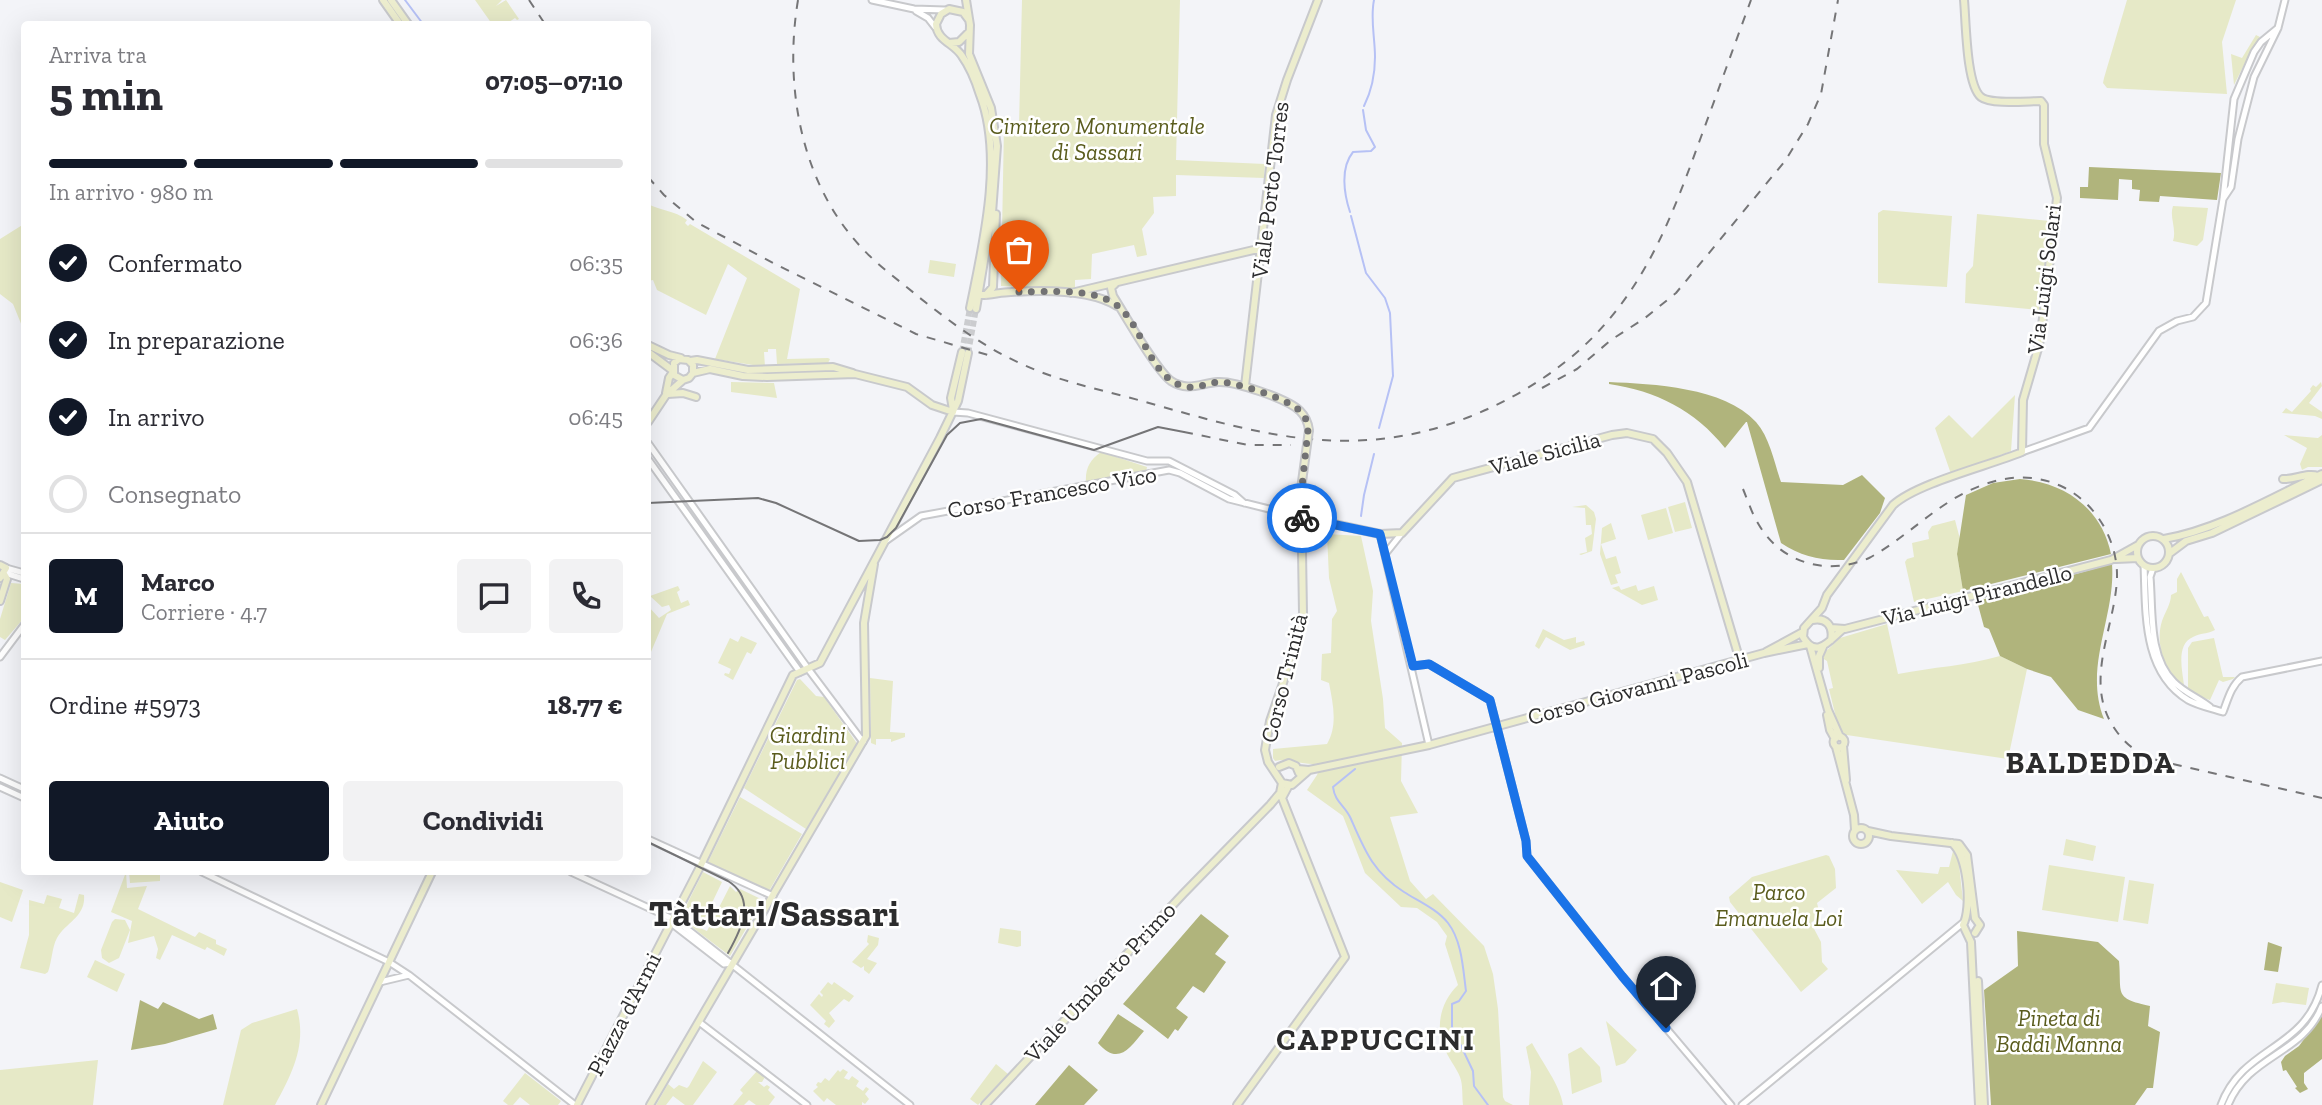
<!DOCTYPE html>
<html lang="it">
<meta charset="utf-8">
<style>
:root{--surface:#fff;--page:#f2f2f3;--text:#2b2b33;--muted:#7c7c81;--line:#e1e1e2;--accent:#111827}
body{margin:0;font-family:"Zilla Slab",serif;background:var(--page);color:var(--text);height:100vh;display:flex;flex-direction:column;font-size:26px;white-space:nowrap}
*{box-sizing:border-box;margin:0}
p{font-size:23px;color:var(--muted)}
.icon{flex:none;width:38px;height:38px;fill:none;stroke:currentColor;stroke-width:2;stroke-linecap:round;stroke-linejoin:round}
.map{position:relative;flex:1;overflow:hidden}
.sheet{position:absolute;left:21px;top:21px;width:630px;height:854px;display:flex;flex-direction:column;background:var(--surface);border-radius:7px;box-shadow:0 7px 28px #0002}
.sheet>*{flex:none}
.pin{position:absolute;display:grid;place-items:center;width:60px;height:60px;color:#fff;margin:-72px -30px;border-radius:50% 50% 50% 0;rotate:-45deg;box-shadow:0 0 7px #0007}
.pin .icon{rotate:45deg}
.courier{position:absolute;display:grid;place-items:center;width:70px;height:70px;margin:-35px;border:5px solid #1a73e8;border-radius:50%;background:#fff;color:#222;box-shadow:0 2px 9px #0007}
.summary em{font-style:normal;font-weight:700}
.summary div{display:flex;flex-direction:column-reverse}
.summary{display:flex;align-items:center;justify-content:space-between;height:119px;padding:0 28px}
h1{font-size:46px;font-weight:700;line-height:52px}
.bar{display:grid;grid-template-columns:repeat(4,1fr);gap:10px 7px;align-content:center;height:84px;padding:0 28px}
.bar i{height:9px;border-radius:5px;background:var(--line)}
.bar .on{background:var(--accent)}
.bar p{grid-column:span 4}
.line{display:flex;align-items:center;gap:18px;padding:0 28px;border-top:2px solid var(--line)}
.line div{flex:1}
.round{display:grid;place-items:center;flex:none;width:74px;height:74px;border-radius:7px;background:var(--page)}
ol{padding:0 28px;list-style:none}
li{display:flex;align-items:center;gap:21px;height:77px}
li p{margin-inline-start:auto}
li .icon{padding:7px;border-radius:50%;background:var(--accent);color:#fff;stroke-width:4}
li:last-child{color:var(--muted)}
li i{width:38px;height:38px;border:4px solid var(--line);border-radius:50%}
.action{display:flex;gap:14px;margin-top:auto;padding:14px 28px}
.action a{flex:1;height:80px;border-radius:7px;background:var(--accent);color:#fff;font-size:28px;font-weight:700;line-height:80px;text-align:center}
.action a+a{background:var(--page);color:var(--text)}
.map>svg:first-child{display:block}
</style>
<div class="map">
<svg width="2322" height="1105" viewBox="0 0 2322 1105">
<rect width="100%" height="100%" fill="#f3f4f8"/>
<path fill="#e6e9c7" d="M475 0H502L496 6 506 0 519 19 517 20 515 18 506 24H492Z
M1022 0H1180L1176 160 1265 164 1264 178 1176 175V196L1153 197 1154 213 1142 229 1147 255 1137 257 1134 245 1092 254 1091 279 1075 280V289L1001 286 1004 126H1019Z
M2127 0H2236L2222 42 2227 94 2107 88 2103 83 2104 78Z
M2256 35 2260 37 2252 49 2234 85 2231 54 2242 58Z
M648 204C661 211 674 210 687 220L685 223 688 226 690 224 800 289 787 359 828 358 830 359 828 363 777 364 776 349H768V352H764L765 367 715 359 747 278 728 264 706 315 657 290 653 280 648 281Z
M2173 206 2208 208 2203 240 2197 246 2173 241C2177 229 2169 217 2173 206Z
M1883 210 1952 216 1947 287 1878 283V213Z
M1977 214 2050 221 2039 310 1965 303 1966 274 1973 266Z
M24 224V331L13 304 0 294V239Z
M930 260 956 264 954 277 928 273Z
M731 382 774 383 777 398 731 392Z
M2321 382 2322 386 2309 403 2322 412V419L2315 416 2282 413 2286 408 2292 412 2311 391 2310 389 2313 385 2316 387Z
M2015 395 2011 451 1951 474 1935 428 1949 415 1972 438Z
M2284 435 2318 438 2322 435V467H2308L2302 470 2300 464 2307 448Z
M1101 452 1147 467 1146 472 1086 483C1085 468 1090 460 1101 452Z
M1685 502 1692 528 1675 532 1668 507Z
M1586 505 1594 512 1596 519 1592 551 1581 555 1579 554 1587 552 1585 538 1592 534 1591 525H1586L1585 508 1572 507Z
M1666 508 1673 533 1648 540 1641 515Z
M1955 520 1960 539 1957 554 1963 591 1914 602 1905 562 1907 559 1914 557 1912 543 1929 539 1928 532 1932 526Z
M1611 523 1616 539 1601 544 1606 559 1616 556 1621 573 1615 575 1618 583 1611 585 1600 554 1602 528Z
M1327 534 1361 536 1373 591 1371 621 1383 699 1385 728 1402 743 1401 781 1418 813 1390 817 1410 881 1426 899 1433 894 1484 946 1493 974 1498 1009 1503 1097 1505 1101 1513 1105H1463C1462 1097 1463 1084 1460 1077 1456 1067 1448 1058 1444 1047 1435 1026 1441 1001 1458 985L1445 944 1447 936 1437 922 1417 908 1401 907 1365 873 1343 816 1307 790 1317 775 1322 763C1301 767 1293 757 1275 761L1273 758V749L1327 744C1338 725 1333 704 1329 683L1321 680 1322 654 1331 653 1332 619 1337 611 1329 578Z
M2181 572 2204 617 2208 616 2215 630C2208 634 2200 633 2193 637 2176 644 2182 670 2184 685 2164 672 2155 643 2162 621 2165 612 2171 604 2171 595L2177 592V579Z
M11 583 24 584V618L5 640 0 637V619Z
M1636 585 1638 591 1654 586 1658 600 1642 605 1612 588 1619 586 1621 590Z
M678 586 680 590 677 592 681 603 688 600 690 605 667 614 648 659V606L659 618 671 610 669 605 662 607 650 596Z
M1887 624 1898 674C1933 667 1966 666 2000 656L2027 669 2008 759 1840 734 1829 689 1833 688 1827 661 1822 658V655L1840 638Z
M1543 629 1564 640 1576 637V643L1584 641 1585 645 1570 650 1546 637 1539 649 1535 646Z
M741 636 757 643 751 654 747 652 733 680 724 675 725 673 729 674 731 669 718 663 730 638 738 642Z
M2214 638 2223 677H2235L2233 679 2223 682 2219 680 2210 700 2195 695 2188 688V648L2192 642Z
M870 678 893 681 890 732 905 733V737L891 742V739H876V745L871 743Z
M800 679 816 696 824 697 856 742V745L806 829 744 788 797 680Z
M740 797 802 834 769 891 708 862Z
M2066 839 2096 846 2093 861 2063 855Z
M1953 851 1958 855 1963 901 1956 895 1948 882 1922 904 1896 870 1938 874 1940 867H1949Z
M1826 855 1829 856 1835 869 1836 888 1817 903 1820 915 1811 923 1821 942 1822 962 1828 969 1801 992 1730 902 1729 897 1752 877Z
M2049 865 2125 877 2118 922 2042 910Z
M126 872 127 888 147 886 138 909 195 937 199 932 216 940V944L227 949 224 956 207 947 205 950 172 935 160 960 156 958 158 949 154 936 128 943 132 921 111 912Z
M129 872H160V881L130 883Z
M703 872 722 882 700 928 707 931 730 886 736 892 740 889 763 900 730 956 680 918Z
M2129 880 2154 884 2148 924 2123 920Z
M0 882 23 890 12 922 0 917Z
M79 894 84 895C86 917 66 922 57 938 52 947 52 961 48 972L45 974 20 968 29 935V900L44 904 47 895 62 899 59 908 74 913Z
M115 919 125 920 130 930 119 958 109 963 102 958 101 950 112 922Z
M1000 928 1021 931V946L1017 947 998 943Z
M868 935 879 938 878 945 867 959 877 963 869 974 864 970V966L861 968 852 962 869 944 867 942Z
M95 960 125 974 117 992 87 977Z
M828 982 832 985 834 982 854 996 849 1002 844 999 829 1013 835 1021 829 1028 824 1024 826 1021 810 1005 819 994 822 997 823 995 820 992Z
M2276 983 2309 988 2306 1005 2283 1002 2272 1004Z
M297 1009C307 1045 292 1074 275 1105H223L241 1030 252 1023Z
M1606 1021 1637 1050 1625 1063 1616 1066Z
M1532 1043C1542 1062 1560 1085 1563 1105H1529L1531 1072 1526 1047Z
M1581 1047 1600 1067 1602 1082 1572 1094 1568 1054Z
M98 1060 93 1105H0V1070Z
M703 1061 717 1072 693 1105H685L673 1096 666 1105H656L668 1084 674 1089 679 1085 687 1088 689 1086Z
M996 1064 1008 1074 978 1105 970 1099Z
M843 1069 848 1072 844 1078 849 1080 852 1076 859 1081 856 1086 863 1091 866 1087 869 1089 865 1094 869 1099 865 1104 862 1102V1105H836L827 1098 824 1102 813 1091 818 1087 816 1085 818 1082 821 1083 825 1078 829 1081 838 1070 840 1072Z
M757 1071 765 1077 762 1082H758L764 1087 767 1085 770 1087 768 1090 775 1097 769 1105H756L749 1100 744 1105H733L743 1093 740 1090Z
M525 1073 561 1101 558 1105H530L520 1097 513 1105H508L503 1101Z"/>
<path fill="#b0b47c" d="M2089 167 2221 173 2217 200 2160 196 2159 202 2139 201 2140 190 2132 189V180L2119 179 2118 200 2080 198V187H2088Z
M1609 382C1653 384 1724 387 1756 422 1770 438 1774 462 1781 482L1843 485 1862 475 1885 498 1880 513 1844 560C1820 561 1801 556 1781 543L1747 422H1746L1725 448C1695 410 1656 391 1609 384Z
M2020 479C2065 482 2102 509 2111 554L1963 591 1957 554 1966 495 1993 483Z
M2112 564C2116 617 2083 666 2104 719L2078 710 2051 677 2027 669 2000 656 1989 629 1984 627 1977 601Z
M1201 914 1229 936 1215 954 1226 962 1204 993 1193 986 1176 1008 1188 1017 1178 1031 1175 1029 1168 1039 1123 1004Z
M2017 931 2098 942 2119 961C2122 994 2113 998 2150 1006L2148 1026 2160 1032 2153 1088H2147L2135 1105H1991L1984 990 2018 966Z
M2268 942 2282 947 2278 972 2264 970Z
M140 1000 158 1009 163 1002 199 1019 213 1014 217 1029 165 1044 131 1050Z
M1118 1014 1144 1031C1129 1049 1118 1066 1098 1043Z
M2322 1015V1059L2304 1073V1083L2308 1089 2300 1093 2295 1088 2297 1087 2286 1070 2283 1071 2281 1062 2285 1056 2299 1046Z
M1069 1065 1098 1090 1084 1105H1035Z"/>
<g fill="none" stroke-linecap="round" stroke-linejoin="round">
<path stroke="#b6c1f5" stroke-width="2" d="M405 0 423 24
M1364 106C1371 92 1375 73 1375 57 1375 37 1370 19 1374 0
M1350 212C1344 194 1340 168 1353 152L1371 151 1375 147 1366 130 1363 110
M1351 216 1366 273 1385 298 1390 313 1393 376 1379 428
M1361 516 1364 495 1374 454
M1355 769 1333 787C1335 803 1345 805 1351 819 1365 851 1373 872 1404 892 1418 901 1437 909 1448 923 1462 941 1463 969 1466 991L1459 1001 1452 1004V1027L1473 1071 1474 1086 1488 1105"/>
<path stroke="#cbcccf" stroke-width="6" stroke-dasharray="6 3" stroke-linecap="butt" d="M962 352 970 308
M968 353 976 309"/>
<g stroke="#c8c9cc" stroke-width="9">
<path id="tertiary" d="M872 0 914 9 945 10
M916 11 928 18 935 27
M2223 199 2231 187 2238 139 2254 77 2278 28 2285 0
M953 412 968 413 1147 461H1169L1235 495 1244 503
M648 443 809 670 863 742
M2022 452 2089 428 2159 331 2177 321 2193 317 2206 303 2223 199 2234 99 2254 52 2261 42 2278 28
M648 459 800 672
M1380 534 1429 745
M887 540 921 516 1169 470 1180 473 1229 499 1301 517
M1386 553 1402 533
M2144 565C2146 612 2142 672 2188 700 2199 706 2211 708 2223 712 2228 699 2231 686 2242 677L2322 661
M6 568 24 573
M2153 568 2150 577C2153 610 2148 657 2174 682 2185 693 2199 698 2210 707
M5 573 24 579
M0 657 24 625
M1413 666 1429 664 1490 700 1526 841 1527 856 1622 976 1731 1105
M0 778 24 789
M0 787 24 798
M648 839 773 896
M202 872 389 962 409 975 575 1105
M571 872 677 921 910 1105
M671 923 724 964 732 963
M380 982 409 975
M699 1022 807 1105
M1742 1105 1964 922
M2221 1105C2244 1044 2305 1052 2322 985
M2228 1105C2249 1054 2303 1055 2322 1006"/>
</g>
<g stroke="#c8c9cc" stroke-width="10">
<path id="secondary" d="M383 0 400 24
M391 0 408 24
M966 0 970 25 969 54 991 108 997 146 992 213 976 309
M969 20 963 12 949 9 941 14 936 24C937 41 954 43 962 56 970 67 976 82 980 95 1004 158 983 244 970 308
M949 43 959 42 969 32
M1116 283 1111 288 1113 296C1125 315 1156 370 1171 381 1188 392 1201 383 1218 382 1235 381 1288 399 1300 411 1305 416 1308 422 1309 430
M1071 293 1262 248
M978 295C989 296 1000 292 1011 292 1042 290 1090 289 1117 306
M986 295 993 287 996 214
M648 345 669 355 681 358
M648 352 672 370
M690 361 697 360 748 370 833 367 853 373
M693 373V365L688 360 679 359 674 363V375L683 380 689 378 693 373 710 369 743 376 767 377 855 374 907 387 932 405 953 412
M1245 386 1276 115 1287 80 1318 0
M666 393 669 378 673 372
M668 394 683 393 696 397
M953 410 951 398 962 352
M648 422 666 395 683 380
M2283 479C2295 480 2307 472 2318 476
M1301 489 1303 613 1283 683 1270 721 1265 750 1268 762 1282 783 1292 785 1308 771
M1301 517 1380 534 1402 533 1453 478 1612 435 1627 433 1653 439 1667 453 1687 482 1740 661
M2137 552a16 16 0 1 1 32 0a16 16 0 1 1-32 0Z
M2164 539C2220 529 2271 498 2322 474
M2170 553 2186 541 2212 533 2322 480
M2116 559 2138 558
M0 565 6 568 0 578
M0 601 7 579 4 574
M1812 620C1826 617 1834 626 1831 640
M1831 628 1845 629 2111 560 2138 545
M1842 630C1830 640 1816 660 1803 637L1804 628 1822 608 1827 595 1893 505C1917 483 1988 466 2022 452L2023 400 2039 345 2043 318 2057 198 2044 144V105L2041 101C2028 101 1991 105 1981 97 1966 85 1966 20 1964 0
M1810 646 1828 710 1840 737
M1766 652 1803 632
M1819 668V656L1823 647
M1827 715 1830 730 1835 739
M1833.5 742a5.5 5.5 0 1 1 11 0a5.5 5.5 0 1 1-11 0Z
M1843 746 1846 780
M1836 747 1854 815 1855 830
M1279 767 1289 763 1296 766 1299 773
M1298 769 1309 770 1429 745 1764 653 1808 644
M1853 836a8 8 0 1 1 16 0a8 8 0 1 1-16 0Z
M1868 831 1891 836 1959 844 1967 855 1975 918 1980 925 1975 933
M1952 843C1968 857 1972 908 1963 925L1971 942 1979 1105
M1978 981 1984 1105
M321 1105 432 872
M577 1105 700 867 793 675 820 663 940 438 958 401 968 353
M650 1105 866 736 864 623 874 564
M985 1105 1184 893 1270 805 1280 793 1282 783
M1237 1105 1345 957 1282 798 1289 785"/>
</g>
<use href="#tertiary" stroke="#fff" stroke-width="5"/>
<use href="#secondary" stroke="#ecedce" stroke-width="6"/>
<path stroke="#757577" stroke-width="2" d="M648 503 758 498 776 503 859 541 880 540 887 537 896 528 947 435 960 423 981 419 1094 450 1158 427 1184 432
M648 842 728 881C757 899 741 930 728 953"/>
<path stroke="#757577" stroke-width="2" stroke-dasharray="9 9" stroke-linecap="butt" d="M529 0 545 24
M798 0C784 84 800 181 860 246 878 266 900 281 920 298 953 324 985 348 1024 365 1063 383 1108 391 1149 403 1262 435 1354 462 1469 417 1507 402 1543 381 1575 354 1644 294 1671 219 1701 137 1718 91 1734 46 1751 0
M648 177 664 195 696 222 777 265 916 334 995 357
M1542 388 1577 369 1611 340 1645 318 1676 293 1785 161 1808 124 1821 94 1838 0
M1184 432 1248 445H1291
M1743 489C1748 501 1752 514 1759 525 1782 564 1828 576 1869 558 1908 537 1939 501 1980 486 2008 475 2036 474 2063 487 2096 503 2118 541 2117 578 2115 630 2081 684 2117 732 2128 747 2142 756 2160 761L2322 798"/>
<g stroke="#c8c9cc" stroke-width="10" stroke-linecap="butt">
<path id="secondary-bridge" d="M1301 489 1309 430"/>
</g>
<use href="#secondary-bridge" stroke="#ecedce" stroke-width="6"/>
</g>
<g fill="none" stroke-linecap="round" stroke-linejoin="round">
<path stroke="#727274" stroke-width="7" stroke-dasharray="0 12.6" d="M1019 292C1047 292 1084 288 1110 301 1143 318 1145 373 1182 386 1196 390 1206 383 1219 382 1236 382 1288 399 1300 411 1305 416 1308 422 1308 430L1301 496 1302 518"/>
<path stroke="#1a73e8" stroke-width="9" d="M1302 518 1380 534 1413 666 1429 664 1490 700 1526 841 1527 856 1622 976 1666 1028"/>
</g>
<g text-anchor="middle" dominant-baseline="central" stroke-width="5" stroke-linejoin="round" paint-order="stroke">
<g font-size="23" font-style="italic" fill="#5a5c1d" stroke="#fff">
<text x="1097" y="126">Cimitero Monumentale<tspan x="1097" dy="26">di Sassari</tspan></text>
<text x="808" y="735">Giardini<tspan x="808" dy="26">Pubblici</tspan></text>
<text x="1779" y="892">Parco<tspan x="1779" dy="26">Emanuela Loi</tspan></text>
<text x="2059" y="1018">Pineta di<tspan x="2059" dy="26">Baddi Manna</tspan></text>
</g>
<g font-size="23" fill="#2c2c2d" stroke="#fff">
<text transform="translate(1270 190) rotate(-83)">Viale Porto Torres</text>
<text transform="translate(2044 279) rotate(-83)">Via Luigi Solari</text>
<text transform="translate(1545 453) rotate(-15)">Viale Sicilia</text>
<text transform="translate(1052 492) rotate(-10)">Corso Francesco Vico</text>
<text transform="translate(1977 595) rotate(-14)">Via Luigi Pirandello</text>
<text transform="translate(1284 678) rotate(-76)">Corso Trinità</text>
<text transform="translate(1638 688) rotate(-15)">Corso Giovanni Pascoli</text>
<text transform="translate(1100 982) rotate(-47)">Viale Umberto Primo</text>
<text transform="translate(624 1014) rotate(-63)">Piazza d'Armi</text>
</g>
<g font-size="30" font-weight="bold" letter-spacing="2" fill="#2c2c2d" stroke="#fff">
<text x="2091" y="763">BALDEDDA</text>
<text x="1376" y="1040">CAPPUCCINI</text>
</g>
<g font-size="37" font-weight="bold" fill="#2c2c2d" stroke="#fff">
<text x="774" y="913">Tàttari/Sassari</text>
</g>
</g>
</svg>
<div class="pin" style="left:1019px;top:292px;background:#ea580c"><svg class="icon" aria-label="bag" viewBox="0 0 24 24"><path d="M5 8h14l-1 12H6zM9 8a3 3 0 0 1 6 0"/></svg></div>
<div class="pin" style="left:1666px;top:1028px;background:#1f2937"><svg class="icon" aria-label="home" viewBox="0 0 24 24"><path d="M3 11l9-7 9 7M6 9v11h12V9"/></svg></div>
<div class="courier" style="left:1302px;top:518px"><svg class="icon" aria-label="bike" viewBox="0 0 24 24"><circle cx="6" cy="16" r="4"/><circle cx="18" cy="16" r="4"/><path d="M6 16l4-8h5l3 8M10 8l3 8H6M13 5h3"/></svg></div>
<section class="sheet">
<div class="summary"><div><h1>5 min</h1><p>Arriva tra</p></div><em>07:05–07:10</em></div>
<div class="bar"><i class="on"></i><i class="on"></i><i class="on"></i><i></i><p>In arrivo · 980 m</p></div>
<ol>
<li><svg class="icon" aria-label="check" viewBox="0 0 24 24"><path d="M5 12l5 5 9-10"/></svg>Confermato<p>06:35</p></li>
<li><svg class="icon" aria-label="check" viewBox="0 0 24 24"><path d="M5 12l5 5 9-10"/></svg>In preparazione<p>06:36</p></li>
<li><svg class="icon" aria-label="check" viewBox="0 0 24 24"><path d="M5 12l5 5 9-10"/></svg>In arrivo<p>06:45</p></li>
<li><i></i>Consegnato</li>
</ol>
<div class="line" style="height:126px"><b class="round" style="background:var(--accent);color:#fff">M</b><div><b>Marco</b><p>Corriere · 4.7</p></div><a class="round"><svg class="icon" aria-label="chat" viewBox="0 0 24 24"><path d="M4 5h16v11H9l-5 4z"/></svg></a><a class="round"><svg class="icon" aria-label="phone" viewBox="0 0 24 24"><path d="M5 4h4l2 5-3 2q2 4 5 5l2-3 5 2v4C11 20 4 13 5 4z"/></svg></a></div>
<div class="line" style="height:91px"><div>Ordine #5973</div><b>18.77 €</b></div>
<div class="action"><a>Aiuto</a><a>Condividi</a></div>
</section>
</div>
